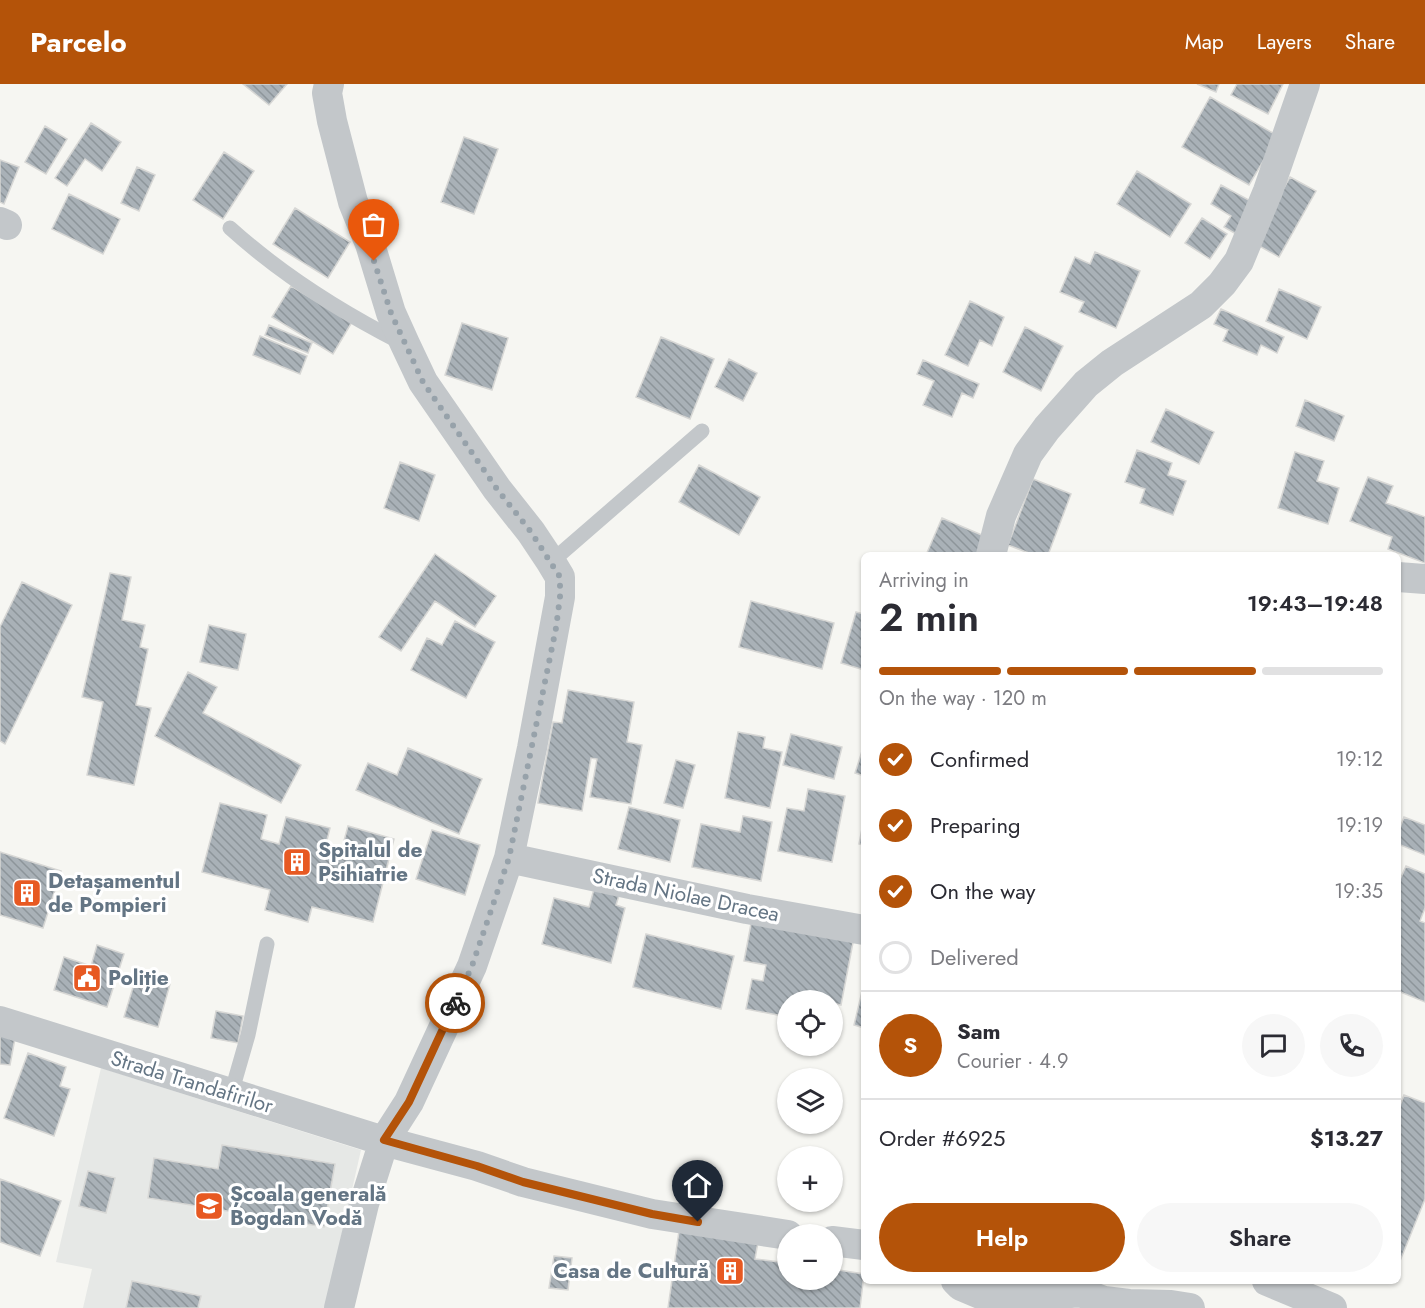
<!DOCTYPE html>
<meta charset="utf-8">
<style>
:root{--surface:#fff;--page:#f7f7f7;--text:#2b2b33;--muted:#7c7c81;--line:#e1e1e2;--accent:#b45309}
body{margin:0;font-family:Jost,sans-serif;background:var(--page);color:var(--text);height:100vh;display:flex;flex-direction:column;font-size:22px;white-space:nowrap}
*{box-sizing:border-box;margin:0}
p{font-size:20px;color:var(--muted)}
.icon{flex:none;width:33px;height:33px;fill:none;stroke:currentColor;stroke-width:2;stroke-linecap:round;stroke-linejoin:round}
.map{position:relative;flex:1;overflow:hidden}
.details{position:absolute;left:861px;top:468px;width:540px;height:732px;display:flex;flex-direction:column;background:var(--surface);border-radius:9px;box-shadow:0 2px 4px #0004}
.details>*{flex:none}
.fabs{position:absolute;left:777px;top:906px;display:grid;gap:12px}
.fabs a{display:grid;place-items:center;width:66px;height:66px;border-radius:50%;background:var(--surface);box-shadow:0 2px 4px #0004;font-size:30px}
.pin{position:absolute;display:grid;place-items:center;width:51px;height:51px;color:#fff;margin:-62px -26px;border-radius:50% 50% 50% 0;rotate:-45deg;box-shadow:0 0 6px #0007}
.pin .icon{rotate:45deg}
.courier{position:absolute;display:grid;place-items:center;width:60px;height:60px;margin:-30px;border:4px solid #b45309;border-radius:50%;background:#fff;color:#222;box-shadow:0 2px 8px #0007}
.headline em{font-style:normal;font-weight:600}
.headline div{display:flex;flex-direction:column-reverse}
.headline{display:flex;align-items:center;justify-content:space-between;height:102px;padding:0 18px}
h1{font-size:39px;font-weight:600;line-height:45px}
.bar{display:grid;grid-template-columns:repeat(4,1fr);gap:9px 6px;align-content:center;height:72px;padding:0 18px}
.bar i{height:8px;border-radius:4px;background:var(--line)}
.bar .on{background:var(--accent)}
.bar p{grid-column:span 4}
.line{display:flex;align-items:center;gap:15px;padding:0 18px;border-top:2px solid var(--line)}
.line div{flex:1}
.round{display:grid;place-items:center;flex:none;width:63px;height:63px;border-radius:32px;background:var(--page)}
ol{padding:0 18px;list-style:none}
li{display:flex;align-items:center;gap:18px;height:66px}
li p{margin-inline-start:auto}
li .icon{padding:6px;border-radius:50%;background:var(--accent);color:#fff;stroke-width:4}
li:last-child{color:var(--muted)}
li i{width:33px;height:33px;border:3px solid var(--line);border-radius:50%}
.primary-button{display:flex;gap:12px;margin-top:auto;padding:12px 18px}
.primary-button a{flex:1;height:69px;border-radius:36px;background:var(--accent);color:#fff;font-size:24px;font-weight:600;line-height:69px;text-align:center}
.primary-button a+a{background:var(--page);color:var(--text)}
header{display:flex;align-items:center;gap:36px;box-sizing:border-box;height:84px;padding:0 30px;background:var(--accent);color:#fff}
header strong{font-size:28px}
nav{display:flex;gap:33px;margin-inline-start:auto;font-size:21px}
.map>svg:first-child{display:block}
</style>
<header>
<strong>Parcelo</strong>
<nav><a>Map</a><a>Layers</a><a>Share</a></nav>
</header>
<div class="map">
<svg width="1425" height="1224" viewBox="0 0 1425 1224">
<defs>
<pattern id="building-back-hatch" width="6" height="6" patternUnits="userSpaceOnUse" patternTransform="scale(1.5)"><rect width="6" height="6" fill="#a9b1b7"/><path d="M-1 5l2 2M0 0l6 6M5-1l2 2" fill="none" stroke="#8d959a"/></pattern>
</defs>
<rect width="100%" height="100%" fill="#f6f6f2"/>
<path fill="#e6e8e6" d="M101 984 361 1066 325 1224H83L92 1185 56 1178Z"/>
<path fill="url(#building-back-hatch)" stroke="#d7d7d5" stroke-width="1.5" d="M243 0H287L269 21Z
M1197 0H1219L1216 8Z
M1237 0H1283L1268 30 1231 11Z
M1210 13 1278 52 1249 101 1182 63Z
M91 39 121 58 102 87 85 75 67 102 55 94Z
M45 42 67 55 46 90 25 78Z
M464 53 498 65 474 130 441 118Z
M224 68 254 87 223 135 193 116Z
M0 76 19 83 4 120 0 118Z
M137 83 155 91 139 127 121 119Z
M1137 87 1191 120 1170 153 1117 120Z
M1290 93 1316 107 1279 173 1254 159Z
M1221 101 1258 121 1241 153 1224 143 1231 132 1211 120Z
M69 110 120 135 103 170 52 145Z
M295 124 350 158 328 194 273 160Z
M1202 134 1227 150 1210 175 1185 159Z
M1095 168 1140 187 1116 244 1079 228 1084 218 1060 208 1075 173 1090 180Z
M291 202 352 238 333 270 272 233Z
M1279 205 1321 223 1307 255 1266 237Z
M970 217 1004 233 992 262 980 256 968 282 945 271Z
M1221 225 1284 253 1277 269 1261 261 1257 271 1223 257 1228 246 1214 240Z
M462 239 508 254 492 306 445 291Z
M269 241 312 259 308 269 265 251Z
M1025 243 1063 262 1041 307 1003 288Z
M260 252 307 272 300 290 253 271Z
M661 253 714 275 690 335 636 313Z
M729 275 757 289 743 317 715 303Z
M923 276 979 300 973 314 962 309 952 333 923 321 934 297 917 290Z
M1305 316 1344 332 1334 357 1296 342Z
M1166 325 1214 348 1199 380 1151 358Z
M1137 366 1172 379 1168 391 1186 397 1173 431 1140 419 1145 405 1125 398Z
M1295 368 1324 377 1317 397 1339 404 1328 440 1278 424Z
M400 378 435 391 419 437 384 424Z
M699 381 760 413 739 451 679 418Z
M1368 393 1393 402 1386 419 1425 433V479L1388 465 1392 453 1350 437Z
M1033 395 1071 410 1048 471H1034L1008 461Z
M942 434 991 455 984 471H926Z
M435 470 496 512 475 543 435 517 401 567 379 553Z
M110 489 131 493 122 536 145 541 140 563 148 565 136 621 151 624 134 701 87 691 103 618 82 613Z
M22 498 72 521 5 660 0 657V543Z
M751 517 834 539 822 585 739 563Z
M856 528 864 530V586L841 579Z
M455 537 495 558 466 614 411 586 427 554 442 561Z
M209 541 246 550 238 586 200 578Z
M188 588 217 603 203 629 301 681 281 719 155 652Z
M568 606 634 618 627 658 642 661 631 720 590 713 597 675 591 674 582 727 538 719 553 638 562 639Z
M738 648 765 653 763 664 782 668 770 724 725 714Z
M791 650 842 663 834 695 783 681Z
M864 661V692L855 689Z
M408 664 482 695 459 750 356 706 368 679 397 691Z
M676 676 695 681 683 724 664 719Z
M808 705 845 712 832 778 778 767 787 724 804 727Z
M220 719 267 731 261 755 279 760 286 733 330 744 325 764 341 768 348 742 394 755 373 838 312 823 308 838 265 826 270 806 202 788Z
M629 723 680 736 670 778 618 765Z
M743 732 772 738 761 797 692 783 701 740 740 748Z
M1404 733 1425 741V771L1398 760V749Z
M864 735V761L859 760Z
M432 746 480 761 465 811 416 795Z
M0 768 61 787 43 844 0 831Z
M1406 782 1425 790V824L1420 837 1425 839V918L1398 907V800Z
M596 798 621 805 616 821 625 824 611 879 542 860 554 814 589 823Z
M753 829 855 848 841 921 832 919V916L801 913 800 916H788V933L746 925 752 895 763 897 766 881 744 877Z
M646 850 734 872 721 925 633 903Z
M97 861 124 870 107 923 54 906 64 873 91 882Z
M137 890 170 900 158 943 124 933Z
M864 899V944L854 941Z
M216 927 243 932 238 959 211 954Z
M0 946 16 949 10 981 0 980Z
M28 969 66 983 60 1002 70 1005 54 1052 4 1034Z
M1404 1011 1425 1019V1115L1398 1182V1027Z
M222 1061 335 1080 324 1143 148 1114 154 1074 218 1085Z
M88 1087 115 1094 106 1129 79 1122Z
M0 1095 61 1117 40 1172 0 1158Z
M679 1147 758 1158 755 1175 788 1179V1196H832V1185L864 1190 860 1224H668Z
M554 1172 572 1174 568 1206 549 1204Z
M132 1197 201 1212 198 1224H126Z"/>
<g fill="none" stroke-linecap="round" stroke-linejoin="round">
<path stroke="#c3c7ca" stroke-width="15" d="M230 144C281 190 341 228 402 259
M551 478 702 347
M231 1010 248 951 267 860"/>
<path stroke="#c3c7ca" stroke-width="30" d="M329 0 327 9 332 37 353 118 370 160 391 229 405 260 423 298 497 405 531 448 551 478 560 493V513L532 664 509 774 472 882 409 1018 384 1057 364 1120 339 1224
M0 138 7 141
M991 471 1001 432 1028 370 1047 344 1086 300 1112 279 1201 221 1222 200 1239 177 1268 107 1305 0
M1398 493 1425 495
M509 774 747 825 864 846
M0 937 384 1057 477 1082 523 1098 652 1130 788 1151
M832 1157 864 1161
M956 1197 961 1202 985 1212 1018 1215 1080 1208 1104 1217 1129 1220 1171 1221 1190 1224
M1267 1197 1332 1224"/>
</g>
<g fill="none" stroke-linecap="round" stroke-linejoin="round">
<path stroke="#97a2aa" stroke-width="6" stroke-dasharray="0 10.8" d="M374 177 391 229 423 298 497 405 531 448 560 493V513L556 544 509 774 472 882 455 919"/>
<path stroke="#b45309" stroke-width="8" d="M455 919 409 1018 384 1056 477 1082 523 1098 652 1130 698 1138"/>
</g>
<defs>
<g id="building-square" transform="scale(1.5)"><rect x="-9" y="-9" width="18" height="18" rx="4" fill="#e75922" stroke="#fff"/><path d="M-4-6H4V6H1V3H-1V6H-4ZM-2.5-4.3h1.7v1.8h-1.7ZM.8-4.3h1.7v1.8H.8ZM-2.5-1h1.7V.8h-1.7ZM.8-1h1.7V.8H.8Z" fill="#fff"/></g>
<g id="civic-square" transform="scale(1.5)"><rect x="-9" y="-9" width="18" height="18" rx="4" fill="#e75922" stroke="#fff"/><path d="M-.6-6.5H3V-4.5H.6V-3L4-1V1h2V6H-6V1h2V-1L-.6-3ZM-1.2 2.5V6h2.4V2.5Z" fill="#fff"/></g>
<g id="school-square" transform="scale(1.5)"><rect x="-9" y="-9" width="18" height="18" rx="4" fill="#e75922" stroke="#fff"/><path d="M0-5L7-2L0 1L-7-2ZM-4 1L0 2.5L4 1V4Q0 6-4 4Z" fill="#fff"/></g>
</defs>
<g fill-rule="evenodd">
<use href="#building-square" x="297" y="778"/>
<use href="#building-square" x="27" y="809"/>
<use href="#civic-square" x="87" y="894"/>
<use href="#school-square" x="209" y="1122"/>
<use href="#building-square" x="730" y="1187"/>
</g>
<g text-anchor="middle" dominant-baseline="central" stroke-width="6" stroke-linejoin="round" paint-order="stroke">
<g font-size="21" font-weight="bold" fill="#647584" stroke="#fff" text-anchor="start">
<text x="318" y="766">Spitalul de<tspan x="318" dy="24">Psihiatrie</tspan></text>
<text x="48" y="797">Detașamentul<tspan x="48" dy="24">de Pompieri</tspan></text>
<text x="108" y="894">Poliție</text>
<text x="230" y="1110">Școala generală<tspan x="230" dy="24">Bogdan Vodă</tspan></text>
<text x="709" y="1187" text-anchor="end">Casa de Cultură</text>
</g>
<g font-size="21" fill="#647584" stroke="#fff">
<text transform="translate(686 811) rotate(12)">Strada Niolae Dracea</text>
<text transform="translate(192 998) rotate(17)">Strada Trandafirilor</text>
</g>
</g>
</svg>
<div class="fabs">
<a><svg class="icon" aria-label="locate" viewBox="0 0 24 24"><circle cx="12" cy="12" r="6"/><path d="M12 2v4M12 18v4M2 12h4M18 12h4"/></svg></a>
<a><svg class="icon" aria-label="layers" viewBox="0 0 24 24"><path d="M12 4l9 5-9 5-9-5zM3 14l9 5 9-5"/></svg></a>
<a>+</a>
<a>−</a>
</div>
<div class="pin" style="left:374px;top:177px;background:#ea580c"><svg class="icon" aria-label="bag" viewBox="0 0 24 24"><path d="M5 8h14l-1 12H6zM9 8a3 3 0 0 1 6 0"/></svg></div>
<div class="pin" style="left:698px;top:1138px;background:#1f2937"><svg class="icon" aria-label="home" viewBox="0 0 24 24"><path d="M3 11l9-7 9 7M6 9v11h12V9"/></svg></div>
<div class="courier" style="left:455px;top:919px"><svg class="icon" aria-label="bike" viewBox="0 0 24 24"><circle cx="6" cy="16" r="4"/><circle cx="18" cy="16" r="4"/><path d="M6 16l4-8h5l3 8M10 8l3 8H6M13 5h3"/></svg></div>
<section class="details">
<div class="headline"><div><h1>2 min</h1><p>Arriving in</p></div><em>19:43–19:48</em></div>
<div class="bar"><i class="on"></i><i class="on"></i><i class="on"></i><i></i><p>On the way · 120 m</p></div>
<ol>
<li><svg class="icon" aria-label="check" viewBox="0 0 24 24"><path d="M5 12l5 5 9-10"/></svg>Confirmed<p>19:12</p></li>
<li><svg class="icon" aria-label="check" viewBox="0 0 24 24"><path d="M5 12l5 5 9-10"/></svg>Preparing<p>19:19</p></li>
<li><svg class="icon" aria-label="check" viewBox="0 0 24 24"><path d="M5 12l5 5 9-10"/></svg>On the way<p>19:35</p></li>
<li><i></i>Delivered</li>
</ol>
<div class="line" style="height:108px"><b class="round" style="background:var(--accent);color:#fff">S</b><div><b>Sam</b><p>Courier · 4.9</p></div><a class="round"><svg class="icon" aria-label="chat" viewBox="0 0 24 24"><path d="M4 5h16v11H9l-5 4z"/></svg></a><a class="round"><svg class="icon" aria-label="phone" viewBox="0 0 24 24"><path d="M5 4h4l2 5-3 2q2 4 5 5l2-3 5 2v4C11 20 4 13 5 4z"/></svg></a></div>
<div class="line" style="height:78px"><div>Order #6925</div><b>$13.27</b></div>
<div class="primary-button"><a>Help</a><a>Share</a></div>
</section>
</div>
